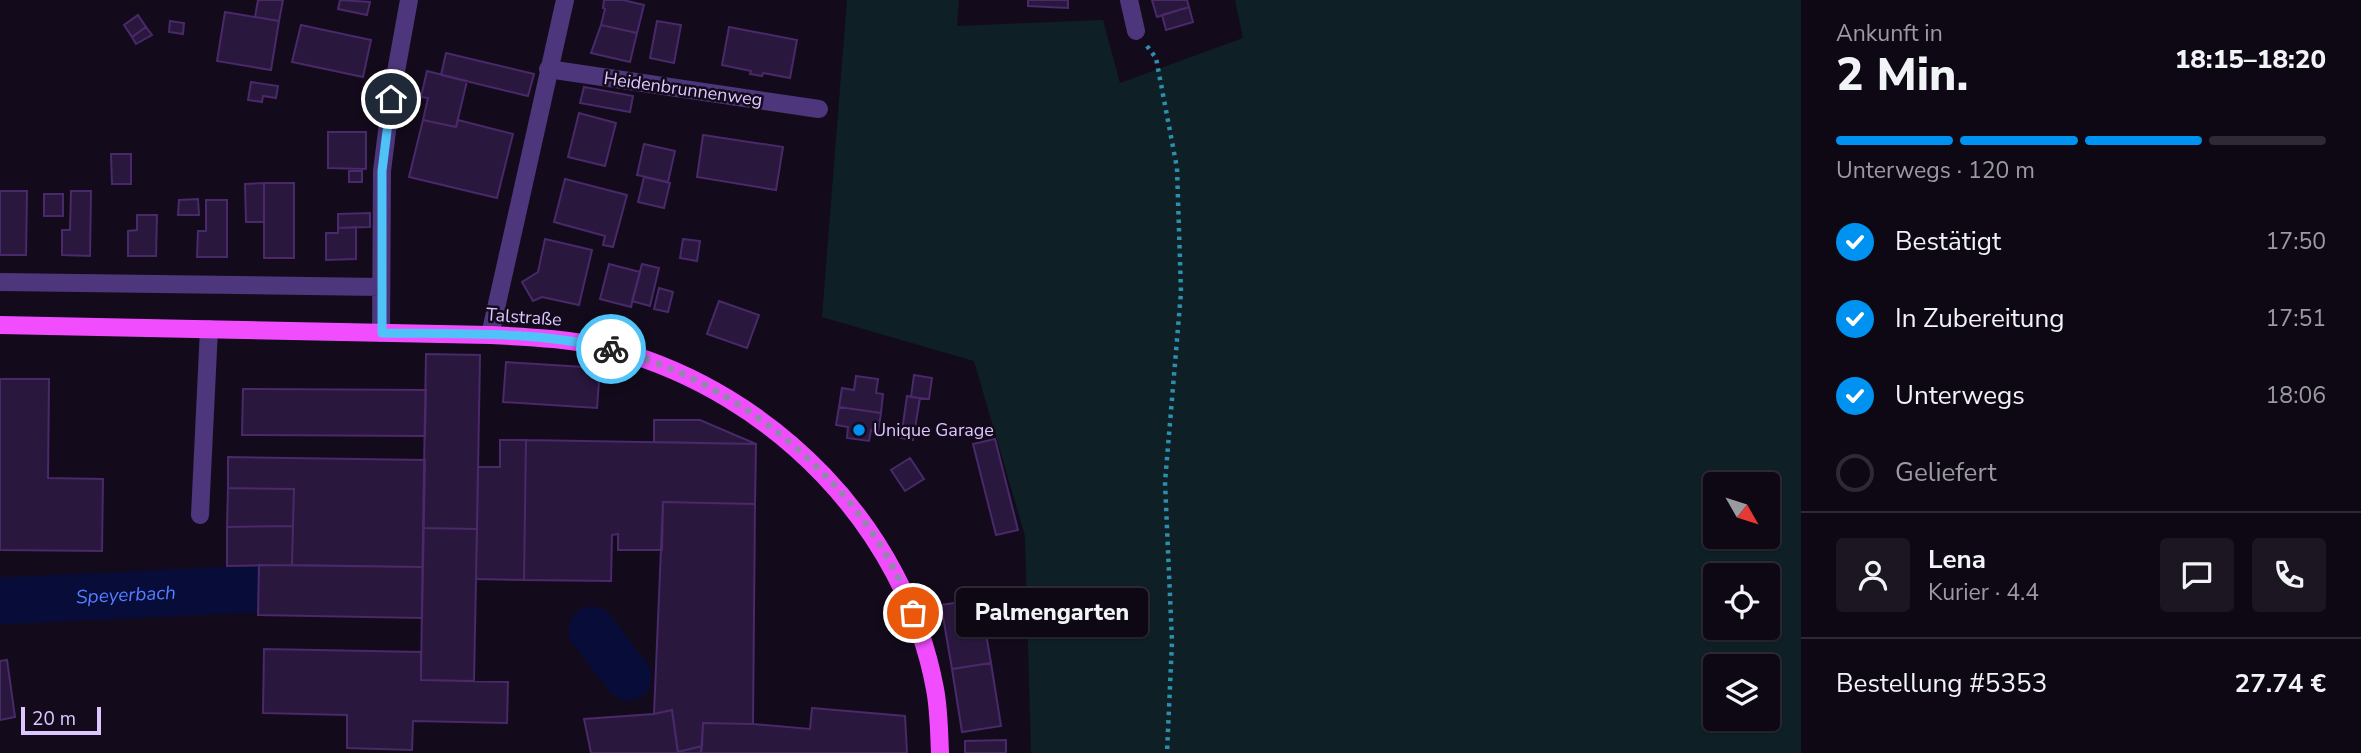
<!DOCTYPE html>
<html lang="de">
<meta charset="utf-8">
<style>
:root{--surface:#0e0815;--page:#1c1622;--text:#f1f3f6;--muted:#9b9aa0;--line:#2e2934;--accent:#0092f1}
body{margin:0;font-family:"Nunito Sans",sans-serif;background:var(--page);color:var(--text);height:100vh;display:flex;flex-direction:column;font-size:26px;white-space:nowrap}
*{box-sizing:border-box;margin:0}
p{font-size:23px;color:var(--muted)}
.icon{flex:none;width:38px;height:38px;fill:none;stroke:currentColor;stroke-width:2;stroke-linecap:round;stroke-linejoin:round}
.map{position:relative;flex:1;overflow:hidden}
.drawer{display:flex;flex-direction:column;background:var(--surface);width:560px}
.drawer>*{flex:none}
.needle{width:46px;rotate:129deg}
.buttons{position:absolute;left:1703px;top:472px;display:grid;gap:14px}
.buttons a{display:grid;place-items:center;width:77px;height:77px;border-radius:7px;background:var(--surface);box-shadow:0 2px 5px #0004,0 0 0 2px var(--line);font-size:35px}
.scale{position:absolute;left:21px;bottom:18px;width:80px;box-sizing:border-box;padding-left:7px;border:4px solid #dec6ff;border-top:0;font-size:19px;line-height:24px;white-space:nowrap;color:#dec6ff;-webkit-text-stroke:5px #130b1c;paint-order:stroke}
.pin{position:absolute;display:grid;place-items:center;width:60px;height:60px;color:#fff;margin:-30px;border:4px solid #fff;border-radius:50%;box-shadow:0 2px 7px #0007}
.courier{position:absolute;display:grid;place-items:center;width:70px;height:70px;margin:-35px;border:5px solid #4fc3f7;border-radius:50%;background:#fff;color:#222;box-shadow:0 2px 9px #0007}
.bubble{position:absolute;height:49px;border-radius:7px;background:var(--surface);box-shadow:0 2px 5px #0004,0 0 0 2px var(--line);font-size:23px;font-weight:800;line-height:49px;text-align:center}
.summary em{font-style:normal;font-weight:800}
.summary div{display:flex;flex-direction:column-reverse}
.summary{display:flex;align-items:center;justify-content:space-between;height:119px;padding:0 35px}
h1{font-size:46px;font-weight:800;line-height:52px}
.bar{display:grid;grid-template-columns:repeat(4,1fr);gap:10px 7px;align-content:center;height:84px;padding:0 35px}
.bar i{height:9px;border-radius:5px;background:var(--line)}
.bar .selected{background:var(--accent)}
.bar p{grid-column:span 4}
.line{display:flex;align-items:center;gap:18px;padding:0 35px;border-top:2px solid var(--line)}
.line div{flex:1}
.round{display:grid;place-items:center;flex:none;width:74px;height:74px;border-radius:7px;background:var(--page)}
ol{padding:0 35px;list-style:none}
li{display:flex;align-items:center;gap:21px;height:77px}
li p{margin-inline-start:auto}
li .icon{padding:7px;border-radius:50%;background:var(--accent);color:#fff;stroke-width:4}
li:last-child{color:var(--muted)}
li i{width:38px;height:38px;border:4px solid var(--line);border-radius:50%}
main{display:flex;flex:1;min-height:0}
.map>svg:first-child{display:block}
</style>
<main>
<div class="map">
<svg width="1801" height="753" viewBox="0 0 1801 753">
<rect width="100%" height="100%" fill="#130b1c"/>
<path fill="#0e2026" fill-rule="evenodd" d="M847 0H959L957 26 1103 20 1120 83 1243 38 1235 0H1801V753H1031L1025 536 974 361 822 317ZM1715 485H1768V537H1715ZM1715 576H1768V628H1715ZM1715 667H1768V719H1715Z"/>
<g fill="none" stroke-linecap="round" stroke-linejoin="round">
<g stroke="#080c38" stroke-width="47">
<path id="s1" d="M0 601 253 589"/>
<path d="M592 630 628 677"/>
</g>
</g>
<path fill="#2a173d" stroke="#492969" stroke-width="2" d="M258 0H283L279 21 255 17Z
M340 0 370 2 367 15 338 9Z
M604 0H623L644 5 637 33 601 25 605 9 603 8Z
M1028 0H1068V8L1028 6Z
M1152 0H1187L1189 7 1157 17Z
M1189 7 1193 22 1166 30 1162 15Z
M225 12 279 21 271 70 217 61Z
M138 15 146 27 132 37 124 25Z
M170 21 184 23 183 34 169 32Z
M657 21 681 25 674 63 650 58Z
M301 25 371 40 363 77 292 62Z
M601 25 637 33 630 62 591 53Z
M146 27 152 35 136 44 132 37Z
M729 27 797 40 790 78 763 73 762 76 750 74 751 71 722 65Z
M446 53 534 74 528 96 441 75Z
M427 71 467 81 456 127 423 120 428 98 421 97Z
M251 82 278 86 276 98 263 96 262 102 248 100Z
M584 87 633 96 630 112 580 103Z
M579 113 616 123 605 166 568 157Z
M423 120 456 127 458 120 513 134 497 198 409 177Z
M328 132H366V169L328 168Z
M703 135 783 147 776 190 697 177Z
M644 144 675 151 668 182 637 175Z
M111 154H131V184H112Z
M349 171H362V182H349Z
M644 177 670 183 664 208 638 202Z
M565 179 627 195 613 247 603 245 605 236 554 222Z
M264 183H294V258H264Z
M264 183V222H246L245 184Z
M0 191H27L26 255H0Z
M71 191H91L90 256 62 255V230H70Z
M44 194H63V216H44Z
M198 199 199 215H178L179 200Z
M206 200H227V257H197L198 231H206Z
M370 213V227L338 228V214Z
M137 215H157L156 256H128V231L137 230Z
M356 227V259L326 260V233H338V228Z
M545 239 592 250 579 305 542 297 533 301 522 282 538 272Z
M683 239 700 241 697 261 680 258Z
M609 264 640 272 631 307 600 299Z
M642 264 659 268 650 306 632 301Z
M659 288 673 292 668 312 654 309Z
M719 301 759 315 747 348 707 334Z
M426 354 480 355 477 529 423 528Z
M506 362 600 368 597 408 503 402Z
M914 375 932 378 929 399 911 397Z
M856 376 878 379 876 393 883 394 881 413 839 407 842 388 854 390Z
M0 379H49L48 478 103 479 102 551 0 550Z
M243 389 426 390 425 436 242 435Z
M907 396 920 398 913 440 901 438Z
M839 407 881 413 878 432 871 430 869 441 847 438 848 427 836 425Z
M654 420H700L756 444 654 442Z
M995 439 1018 530 996 535 973 444Z
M500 440H526L524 580 476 579 478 467H500Z
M526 440 756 444 755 504 663 502 662 550H618V534L612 535 611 581 524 580Z
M228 457 425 460 423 567 292 565 294 489 228 488Z
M910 458 924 479 905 491 891 470Z
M228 488 294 489 293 526 227 527Z
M663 502 755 504 753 724 703 723 702 746 678 752 672 710 654 714Z
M293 526 292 565 227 566V527Z
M423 528 477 529 474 681 421 680Z
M259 565 423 567 422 618 258 615Z
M980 599 991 663 952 669 941 605Z
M264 649 421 652V680L508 682 507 723 413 721 412 750 347 748V715L263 713Z
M7 660 15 717 0 720V661Z
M991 663 1001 726 962 732 952 669Z
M812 708 905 716 907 753H701L703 723 753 724 810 729Z
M672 710 678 753H591L584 719 654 714Z
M1006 740V753H965V741Z
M702 746 701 753H678V752Z"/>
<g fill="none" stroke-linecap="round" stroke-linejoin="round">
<path stroke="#2c8fad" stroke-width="4.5" stroke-dasharray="3.5 5" stroke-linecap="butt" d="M1147 46 1156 58 1177 168 1181 292 1165 482 1172 642 1167 753"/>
<path stroke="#4d367b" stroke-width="18" d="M1129 0 1136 31
M548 69 819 109
M0 282 381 287
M381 333 382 171 391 99 409 0
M490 335 565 0
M200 515 209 329"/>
<path stroke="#f14dff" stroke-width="18" d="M0 325 490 335C532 337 575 339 616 350 774 394 905 527 935 689 939 710 939 732 940 753"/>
</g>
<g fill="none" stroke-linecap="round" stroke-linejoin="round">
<path stroke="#9785b0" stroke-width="7" stroke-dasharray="0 12.6" d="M611 349C738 379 870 488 913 613"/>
<path stroke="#4fc3f7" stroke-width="9" d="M391 99 382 171V333C458 334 537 331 611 349"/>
</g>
<circle fill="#0092f1" stroke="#130b1c" stroke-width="2.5" cx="859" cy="430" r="7"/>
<g text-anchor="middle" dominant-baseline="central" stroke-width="5" stroke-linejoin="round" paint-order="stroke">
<g font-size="18" fill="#dec6ff" stroke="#130b1c">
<text transform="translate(683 89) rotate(8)">Heidenbrunnenweg</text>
<text transform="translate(524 317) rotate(4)">Talstraße</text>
</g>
<g font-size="18" fill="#dec6ff" stroke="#130b1c" text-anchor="start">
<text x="873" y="430">Unique Garage</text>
</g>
<g font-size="19" font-style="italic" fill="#547eff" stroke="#130b1c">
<text stroke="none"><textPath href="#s1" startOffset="126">Speyerbach</textPath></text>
</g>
</g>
</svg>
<div class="buttons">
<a><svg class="needle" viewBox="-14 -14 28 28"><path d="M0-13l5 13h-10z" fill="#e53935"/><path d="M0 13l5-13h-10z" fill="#9b9aa0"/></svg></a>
<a><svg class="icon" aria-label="locate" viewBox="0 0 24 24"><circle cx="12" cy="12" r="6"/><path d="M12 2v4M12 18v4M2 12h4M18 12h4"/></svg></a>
<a><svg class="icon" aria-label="layers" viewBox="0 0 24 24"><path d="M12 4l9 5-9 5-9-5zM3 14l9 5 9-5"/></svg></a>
</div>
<div class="scale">20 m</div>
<div class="pin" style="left:913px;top:613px;background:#ea580c"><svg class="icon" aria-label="bag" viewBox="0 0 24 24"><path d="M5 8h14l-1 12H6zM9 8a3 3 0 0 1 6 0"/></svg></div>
<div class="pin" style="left:391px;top:99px;background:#1f2937"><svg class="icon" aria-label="home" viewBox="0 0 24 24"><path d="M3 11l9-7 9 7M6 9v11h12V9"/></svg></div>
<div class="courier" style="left:611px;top:349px"><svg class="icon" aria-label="bike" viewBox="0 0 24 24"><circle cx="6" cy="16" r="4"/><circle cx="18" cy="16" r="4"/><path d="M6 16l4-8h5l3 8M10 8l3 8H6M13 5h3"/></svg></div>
<div class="bubble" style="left:956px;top:588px;width:192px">Palmengarten</div>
</div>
<section class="drawer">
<div class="summary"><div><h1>2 Min.</h1><p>Ankunft in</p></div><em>18:15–18:20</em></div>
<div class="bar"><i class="selected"></i><i class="selected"></i><i class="selected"></i><i></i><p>Unterwegs · 120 m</p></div>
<ol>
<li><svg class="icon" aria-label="check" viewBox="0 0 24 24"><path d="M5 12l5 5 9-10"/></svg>Bestätigt<p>17:50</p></li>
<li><svg class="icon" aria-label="check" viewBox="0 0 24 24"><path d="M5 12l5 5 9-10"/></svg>In Zubereitung<p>17:51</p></li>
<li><svg class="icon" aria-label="check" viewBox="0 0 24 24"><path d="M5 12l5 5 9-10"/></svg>Unterwegs<p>18:06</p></li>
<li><i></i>Geliefert</li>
</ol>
<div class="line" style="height:126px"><a class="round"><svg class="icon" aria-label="person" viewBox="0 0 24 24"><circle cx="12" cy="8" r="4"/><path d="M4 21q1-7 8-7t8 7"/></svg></a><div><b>Lena</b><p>Kurier · 4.4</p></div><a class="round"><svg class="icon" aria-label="chat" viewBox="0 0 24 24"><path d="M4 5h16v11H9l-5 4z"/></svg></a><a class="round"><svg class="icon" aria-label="phone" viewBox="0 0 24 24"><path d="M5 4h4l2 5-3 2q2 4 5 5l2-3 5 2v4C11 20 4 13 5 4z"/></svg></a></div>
<div class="line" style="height:91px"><div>Bestellung #5353</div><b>27.74 €</b></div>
</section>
</main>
